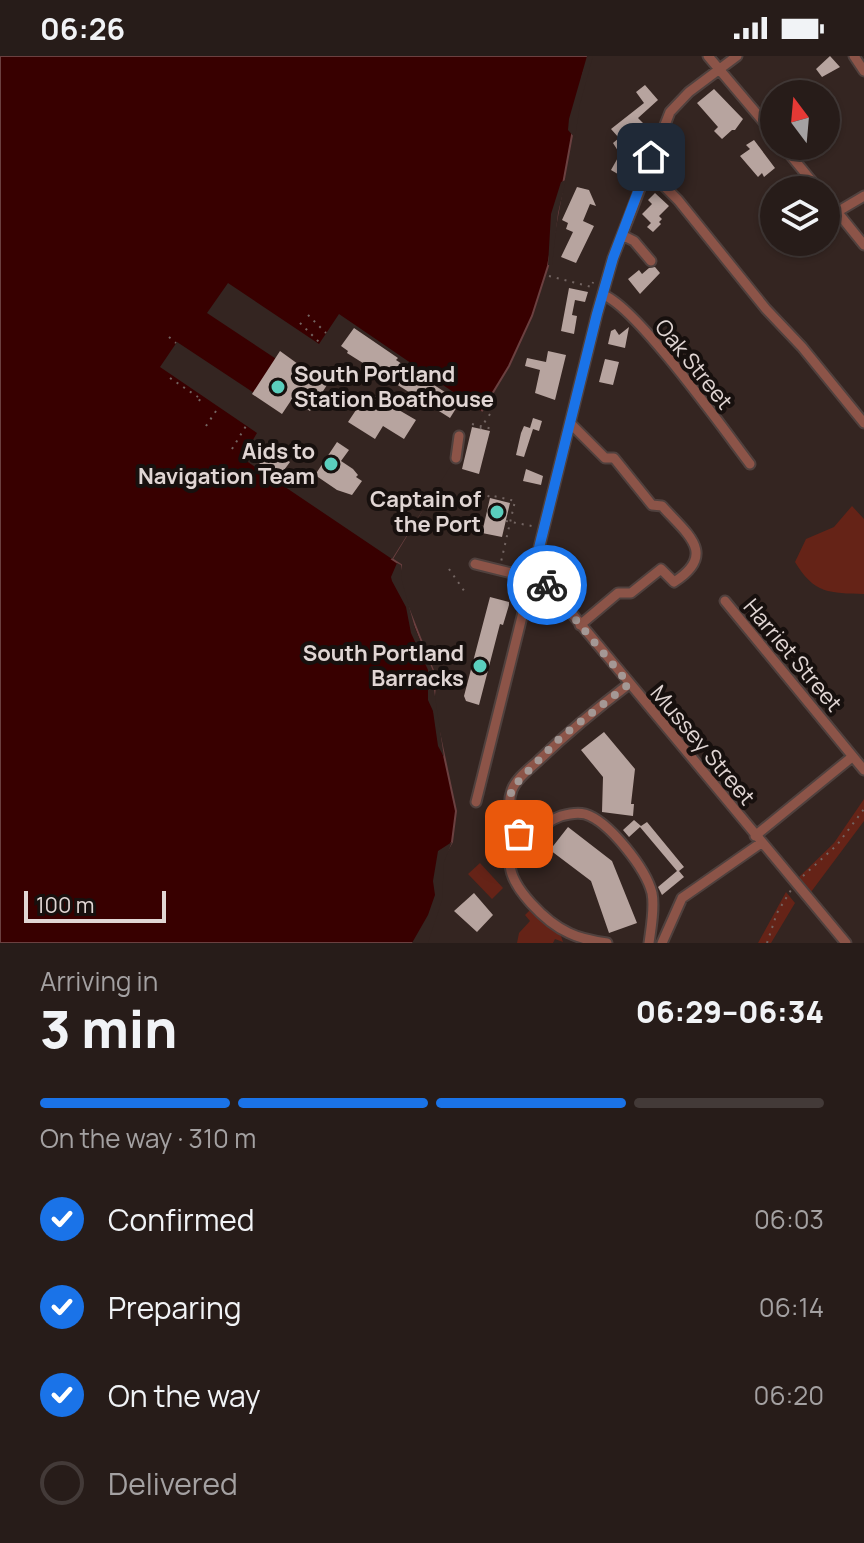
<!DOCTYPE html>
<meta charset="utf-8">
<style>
:root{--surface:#271c19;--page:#332926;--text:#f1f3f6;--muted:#a4a1a2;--line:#433a38;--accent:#1a73e8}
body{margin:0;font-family:Manrope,sans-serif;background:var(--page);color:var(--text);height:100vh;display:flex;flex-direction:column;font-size:30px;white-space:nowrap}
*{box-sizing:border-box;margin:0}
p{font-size:26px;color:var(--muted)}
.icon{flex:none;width:44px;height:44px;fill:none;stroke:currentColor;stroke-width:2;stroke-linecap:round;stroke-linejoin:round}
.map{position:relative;height:887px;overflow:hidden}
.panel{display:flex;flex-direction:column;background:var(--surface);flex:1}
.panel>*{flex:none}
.needle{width:52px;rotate:344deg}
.fabs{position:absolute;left:760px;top:24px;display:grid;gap:16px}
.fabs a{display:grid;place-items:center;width:80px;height:80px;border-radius:50%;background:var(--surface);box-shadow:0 2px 6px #0004,0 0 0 2px var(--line);font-size:40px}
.scale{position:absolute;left:24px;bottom:20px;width:142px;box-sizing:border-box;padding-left:8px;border:4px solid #e1d6d4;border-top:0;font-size:22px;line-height:28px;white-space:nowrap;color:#e1d6d4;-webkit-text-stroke:6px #17100e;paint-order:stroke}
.pin{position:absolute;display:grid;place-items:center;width:68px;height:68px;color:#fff;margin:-34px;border-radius:16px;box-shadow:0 4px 12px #0006}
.courier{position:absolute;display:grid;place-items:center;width:80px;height:80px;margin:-40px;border:6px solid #1a73e8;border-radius:50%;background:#fff;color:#222;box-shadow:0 2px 10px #0007}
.headline em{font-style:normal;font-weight:800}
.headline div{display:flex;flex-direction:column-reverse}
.headline{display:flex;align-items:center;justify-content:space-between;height:136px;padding:0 40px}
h1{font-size:52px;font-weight:800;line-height:60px}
.bar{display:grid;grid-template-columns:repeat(4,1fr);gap:12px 8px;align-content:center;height:96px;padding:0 40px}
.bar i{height:10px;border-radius:6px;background:var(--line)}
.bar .active{background:var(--accent)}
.bar p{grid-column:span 4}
ol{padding:0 40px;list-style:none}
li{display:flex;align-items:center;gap:24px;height:88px}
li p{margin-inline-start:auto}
li .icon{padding:8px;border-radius:50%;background:var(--accent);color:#fff;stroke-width:4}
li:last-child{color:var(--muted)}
li i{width:44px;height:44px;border:4px solid var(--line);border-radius:50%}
.status{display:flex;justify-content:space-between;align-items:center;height:56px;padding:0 40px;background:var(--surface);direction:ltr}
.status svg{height:22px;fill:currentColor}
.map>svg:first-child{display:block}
</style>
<div class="status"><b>06:26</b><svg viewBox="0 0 49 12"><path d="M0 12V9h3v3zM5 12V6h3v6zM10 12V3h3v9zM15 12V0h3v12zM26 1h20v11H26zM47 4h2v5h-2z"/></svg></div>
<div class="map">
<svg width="864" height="887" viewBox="0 0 864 887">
<rect width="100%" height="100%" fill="#342521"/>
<path fill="#652317" d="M852 450 864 463V538C830 537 814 538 795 506L806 483 834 471Z
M864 743V765L811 836 799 821 834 787Z
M480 807 503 832 492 843 468 818Z
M786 836 795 847 771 887H758Z
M530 854 561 880 563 886 555 883 553 887H517L519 877 530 865 525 859Z"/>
<path fill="#380000" stroke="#6b4040" stroke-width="2" d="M0 0H589L583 19 548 210 532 260 509 310 392 503 401 509 398 526 436 622 433 648 456 755 452 786 441 805 439 842 424 887H0Z"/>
<path fill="#342521" d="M587 0H593L580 48 575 82 568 74 569 63Z
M566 124 558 157 552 209H548L551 158 561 126Z
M228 227 319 288 339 258 484 357 392 503 242 402 257 377 160 311 177 286 280 354 302 320 207 257Z
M397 507 401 509 402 525 415 572 436 622 433 627 444 701 438 690 433 655 428 644V614L411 577 406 551 392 525 391 521Z
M452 786 444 806 442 844 428 887H412L428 859 435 839 433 825 438 795Z"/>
<path fill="#b7a49f" d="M830 0 840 11 822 21 816 13Z
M645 29 658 44 638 62 644 68 626 84 636 96 623 110 633 116 628 124 611 114 620 98 613 87 619 82 611 73 644 47 636 36Z
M714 33 743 63 735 74H732L722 83 714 75 718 71 697 47Z
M754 84 775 112 764 121 762 117 758 121 740 100 750 93 746 89Z
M577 131 589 134 596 150 590 148 583 165 594 170 576 207 561 201 573 176 566 173 568 167 562 164Z
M655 137 669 150 659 160 662 163 659 166 661 168 653 176 647 171 651 167 642 158 652 148 648 144Z
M655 211 660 217 640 238 628 223 639 214 642 218 649 212Z
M569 232 588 236 585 246 575 244 572 259 577 260 574 278 561 275Z
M629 271 625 292 608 288 611 275 615 273 619 279Z
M354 272 398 302 396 304 460 346 450 362 347 297 348 295 341 290Z
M280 295 327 329 310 355 292 343 282 358 252 338Z
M548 295 566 299 555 344 535 337 540 314 525 310 527 302 546 306Z
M605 303 619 306 613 329 599 326Z
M368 336 416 364 404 383 383 370 375 383 348 366Z
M533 362 542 365 539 375 533 373 524 401 516 399 521 377 524 370 530 372Z
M472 371 490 375 479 418 462 413Z
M337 386 349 394 341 405 353 413 358 419 356 421 362 425 352 439 337 434 315 419Z
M266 390 290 406 279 421 256 405Z
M526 413 543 420 541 429 523 425Z
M490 442 510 447 502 481 482 477Z
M490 541 509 546V549L503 569 500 568 479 649 466 645 464 640Z
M604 676 635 713 631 748H634L633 760 602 756 603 721 581 694Z
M634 764 641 770 647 766 684 811 679 815 684 821 662 839 658 831 677 815 640 771 629 781 623 774Z
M568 771 612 805 637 867 609 877 591 825 550 794Z
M474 837 493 859 477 876 454 855Z"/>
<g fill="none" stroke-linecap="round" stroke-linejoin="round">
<g stroke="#50413e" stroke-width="13">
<path id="minor" d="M708 0 774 78
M854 0 864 15
M783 90 819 134
M645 116 654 120 678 144 766 253 802 291 864 367
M826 142 864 189
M837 156 864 140
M622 179 634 185 651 205
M603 239C635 249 725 375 750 408
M570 367 605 402H614L652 449 662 450C687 478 718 498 674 526L661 513 631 537H618L580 569
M456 402 459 380
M475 508 532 522
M534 512 846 887
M725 545 864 714
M476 746 597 258 613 202 670 56 689 36 737 0
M755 780 852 701
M527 785C514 772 505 753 512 734 516 723 528 714 537 706 566 678 596 653 629 628
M607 887C594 885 581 883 569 877 547 867 509 831 510 806 524 789 539 768 561 760 568 758 577 756 585 758 609 765 646 813 652 837 655 852 651 872 649 887
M662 887 682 842 761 787"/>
</g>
<path stroke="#736562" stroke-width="2" stroke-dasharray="2 6" stroke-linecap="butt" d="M549 220 592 231 593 226
M308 259 326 277
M300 267 320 287
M169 281 176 287
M170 322 198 341
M199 345 202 340
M472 368 493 373
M206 370 218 352
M480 373 492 355
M232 393 246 370
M488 441 489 439 515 445 501 506
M506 465 532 470
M449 513 467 539
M803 820 837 789 864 753
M767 887 777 857 791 834"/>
<use href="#minor" stroke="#8c5448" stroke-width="9"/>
</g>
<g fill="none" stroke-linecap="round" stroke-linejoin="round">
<path stroke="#a49895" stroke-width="8" stroke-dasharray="0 14.4" d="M519 778 512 764 509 747 512 732 561 681 629 628 547 529"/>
<path stroke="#1a73e8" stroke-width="10" d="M547 529 534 512 597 258 613 202 651 101"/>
</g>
<g fill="#5acebd" stroke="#17100e" stroke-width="3">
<circle cx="278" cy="331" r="8"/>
<circle cx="331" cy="408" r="8"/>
<circle cx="497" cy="456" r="8"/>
<circle cx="480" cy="610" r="8"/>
</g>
<g text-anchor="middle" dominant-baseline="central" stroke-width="8" stroke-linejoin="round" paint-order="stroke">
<g font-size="22" fill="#e1d6d4" stroke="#17100e">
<text transform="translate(694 308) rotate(51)">Oak Street</text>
<text transform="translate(793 599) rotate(50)">Harriet Street</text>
<text transform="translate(703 689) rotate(50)">Mussey Street</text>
</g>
<g font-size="22" font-weight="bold" fill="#e1d6d4" stroke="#17100e" text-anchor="end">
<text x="294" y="318" text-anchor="start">South Portland<tspan x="294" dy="25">Station Boathouse</tspan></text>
<text x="315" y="395">Aids to<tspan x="315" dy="25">Navigation Team</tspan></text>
<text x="481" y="443">Captain of<tspan x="481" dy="25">the Port</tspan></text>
<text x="464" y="597">South Portland<tspan x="464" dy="25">Barracks</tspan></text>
</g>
</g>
</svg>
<div class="fabs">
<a><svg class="needle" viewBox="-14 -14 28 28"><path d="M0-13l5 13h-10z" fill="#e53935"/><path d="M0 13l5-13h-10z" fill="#a4a1a2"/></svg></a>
<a><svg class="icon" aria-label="layers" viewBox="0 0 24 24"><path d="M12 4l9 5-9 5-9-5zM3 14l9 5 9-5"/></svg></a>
</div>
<div class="scale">100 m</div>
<div class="pin" style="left:519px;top:778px;background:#ea580c"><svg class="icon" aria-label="bag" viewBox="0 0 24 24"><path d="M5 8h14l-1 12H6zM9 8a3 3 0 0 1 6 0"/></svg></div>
<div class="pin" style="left:651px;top:101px;background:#1f2937"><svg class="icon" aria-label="home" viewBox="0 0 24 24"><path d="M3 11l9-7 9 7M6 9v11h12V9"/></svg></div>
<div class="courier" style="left:547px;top:529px"><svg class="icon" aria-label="bike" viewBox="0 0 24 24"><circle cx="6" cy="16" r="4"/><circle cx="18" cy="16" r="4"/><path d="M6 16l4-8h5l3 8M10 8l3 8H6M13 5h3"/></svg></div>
</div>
<section class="panel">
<div class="headline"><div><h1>3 min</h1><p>Arriving in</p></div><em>06:29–06:34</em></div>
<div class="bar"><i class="active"></i><i class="active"></i><i class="active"></i><i></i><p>On the way · 310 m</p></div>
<ol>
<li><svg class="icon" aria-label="check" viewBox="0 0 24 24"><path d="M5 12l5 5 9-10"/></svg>Confirmed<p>06:03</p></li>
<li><svg class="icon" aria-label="check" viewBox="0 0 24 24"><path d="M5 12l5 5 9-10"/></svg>Preparing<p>06:14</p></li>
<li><svg class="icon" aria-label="check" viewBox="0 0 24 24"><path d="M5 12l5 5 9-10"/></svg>On the way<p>06:20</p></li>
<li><i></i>Delivered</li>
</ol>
</section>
